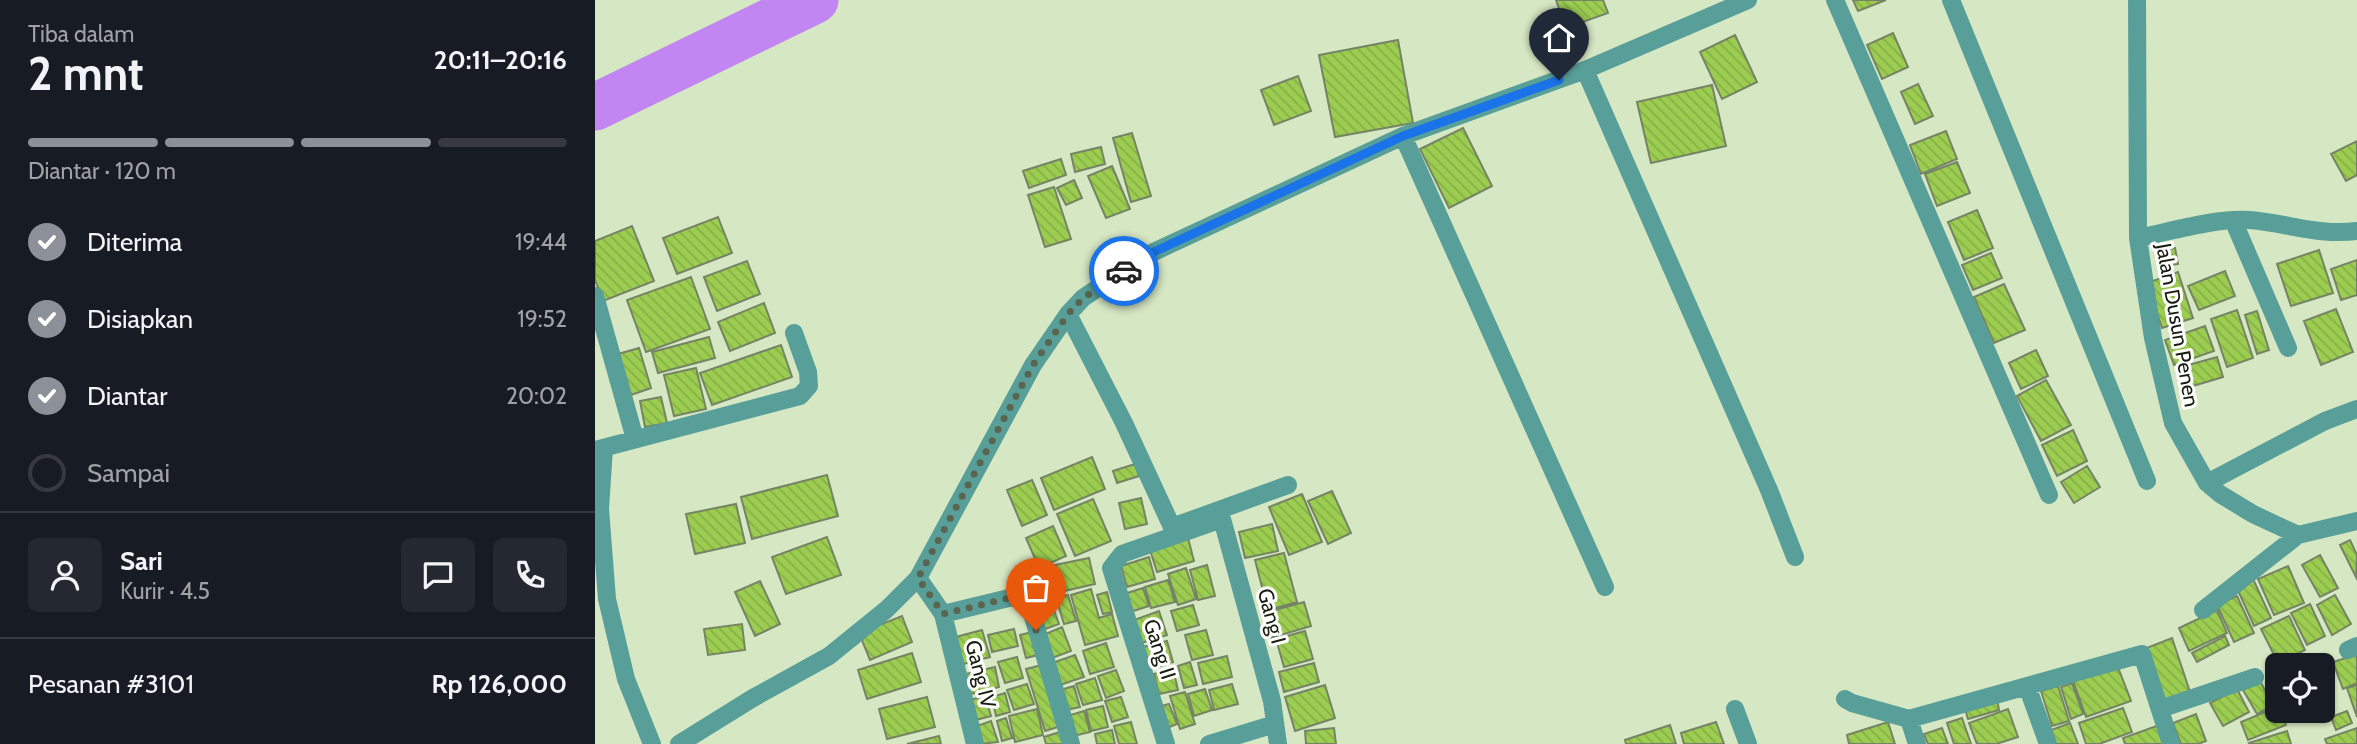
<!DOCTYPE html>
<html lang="id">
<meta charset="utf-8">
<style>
:root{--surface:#171b24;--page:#242831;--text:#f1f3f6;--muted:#9ea1a6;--line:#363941;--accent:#8c9099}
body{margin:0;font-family:Cabin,sans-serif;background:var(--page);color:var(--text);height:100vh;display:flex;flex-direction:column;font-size:26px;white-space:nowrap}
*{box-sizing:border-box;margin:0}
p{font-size:23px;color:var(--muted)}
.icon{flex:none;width:38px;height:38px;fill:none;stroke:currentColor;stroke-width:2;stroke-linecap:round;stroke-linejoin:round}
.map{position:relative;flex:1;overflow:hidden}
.drawer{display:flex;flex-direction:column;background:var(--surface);width:595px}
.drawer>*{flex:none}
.controls{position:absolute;left:1670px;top:653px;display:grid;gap:14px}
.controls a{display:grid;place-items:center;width:70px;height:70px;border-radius:10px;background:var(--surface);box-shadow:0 2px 5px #0004;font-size:35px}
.pin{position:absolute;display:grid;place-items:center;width:60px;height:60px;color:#fff;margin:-72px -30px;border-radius:50% 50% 50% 0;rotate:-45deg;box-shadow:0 0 7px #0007}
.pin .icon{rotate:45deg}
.courier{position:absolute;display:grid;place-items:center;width:70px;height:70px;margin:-35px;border:5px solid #1a73e8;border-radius:50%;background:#fff;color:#222;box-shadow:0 2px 9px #0007}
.head em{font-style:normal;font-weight:700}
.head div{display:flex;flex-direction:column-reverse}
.head{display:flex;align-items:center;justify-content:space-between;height:119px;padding:0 28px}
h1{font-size:46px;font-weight:700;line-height:52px}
.bar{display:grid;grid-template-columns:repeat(4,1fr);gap:10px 7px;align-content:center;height:84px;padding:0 28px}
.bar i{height:9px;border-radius:5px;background:var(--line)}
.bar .selected{background:var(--accent)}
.bar p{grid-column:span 4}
.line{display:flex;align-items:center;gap:18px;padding:0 28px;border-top:2px solid var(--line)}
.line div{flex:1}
.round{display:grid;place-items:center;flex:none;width:74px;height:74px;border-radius:10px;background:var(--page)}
ol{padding:0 28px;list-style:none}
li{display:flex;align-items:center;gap:21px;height:77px}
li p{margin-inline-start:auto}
li .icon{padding:7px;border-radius:50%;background:var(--accent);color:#fff;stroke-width:4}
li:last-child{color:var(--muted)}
li i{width:38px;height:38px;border:4px solid var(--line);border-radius:50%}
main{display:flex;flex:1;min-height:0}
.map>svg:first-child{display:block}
</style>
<main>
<section class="drawer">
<div class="head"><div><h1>2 mnt</h1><p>Tiba dalam</p></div><em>20:11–20:16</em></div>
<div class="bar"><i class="selected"></i><i class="selected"></i><i class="selected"></i><i></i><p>Diantar · 120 m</p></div>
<ol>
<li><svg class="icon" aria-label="check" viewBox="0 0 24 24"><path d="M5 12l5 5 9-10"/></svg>Diterima<p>19:44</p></li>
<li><svg class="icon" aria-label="check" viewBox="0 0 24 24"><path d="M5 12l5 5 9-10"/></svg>Disiapkan<p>19:52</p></li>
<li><svg class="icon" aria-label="check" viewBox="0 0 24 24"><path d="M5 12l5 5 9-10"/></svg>Diantar<p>20:02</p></li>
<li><i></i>Sampai</li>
</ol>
<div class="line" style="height:126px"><a class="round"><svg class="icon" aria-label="person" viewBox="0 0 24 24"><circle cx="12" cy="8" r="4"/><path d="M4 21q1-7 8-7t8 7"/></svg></a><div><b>Sari</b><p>Kurir · 4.5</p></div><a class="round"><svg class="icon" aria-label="chat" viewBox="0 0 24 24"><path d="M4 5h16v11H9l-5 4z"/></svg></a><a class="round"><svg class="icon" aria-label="phone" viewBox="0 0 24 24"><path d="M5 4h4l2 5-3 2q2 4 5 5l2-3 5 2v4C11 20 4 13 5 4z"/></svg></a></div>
<div class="line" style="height:91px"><div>Pesanan #3101</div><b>Rp 126,000</b></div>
</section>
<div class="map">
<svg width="1762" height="744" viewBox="0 0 1762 744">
<defs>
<pattern id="building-back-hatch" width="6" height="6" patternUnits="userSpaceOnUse" patternTransform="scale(1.75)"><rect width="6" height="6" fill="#9ccd51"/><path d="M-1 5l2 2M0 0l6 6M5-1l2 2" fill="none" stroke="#86b046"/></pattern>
</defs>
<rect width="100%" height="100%" fill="#d6e7c3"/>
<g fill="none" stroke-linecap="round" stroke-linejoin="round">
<path stroke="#c186f2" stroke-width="47" d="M0 107 220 0"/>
</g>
<path fill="url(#building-back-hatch)" stroke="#758464" stroke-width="2" d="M961 0H1008L1013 13 971 28Z
M1258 0H1291L1263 11Z
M1298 33 1313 67 1287 79 1272 45Z
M1140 35 1162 82 1127 99 1105 52Z
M803 40 818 123 740 137 724 55Z
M703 76 716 111 679 125 666 90Z
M1323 84 1338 116 1320 124 1306 92Z
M1117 85 1131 146 1056 163 1042 102Z
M868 128 897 186 854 208 825 149Z
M1351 131 1362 159 1326 174 1315 145Z
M537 133 556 196 536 202 518 138Z
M1762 141V175L1751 181 1736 154Z
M506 147 510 164 480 172 476 154Z
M466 159 471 175 434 188 428 171Z
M1362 162 1375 193 1342 206 1330 174Z
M517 166 535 209 511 218 493 176Z
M479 180 487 198 471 205 462 188Z
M459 187 476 239 450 247 433 195Z
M1382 210 1398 248 1369 260 1353 222Z
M123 217 137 253 82 274 68 238Z
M37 226 59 281 8 301 0 280V241Z
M1580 248 1583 264 1565 267 1562 251Z
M1724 250 1738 293 1696 306 1682 264Z
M1396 253 1407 278 1378 290 1367 265Z
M1762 260V295L1746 300 1736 269Z
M152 261 165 294 122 311 109 277Z
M1630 271 1640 296 1604 310 1593 286Z
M1583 272 1598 318 1567 328 1552 283Z
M96 277 115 329 51 352 32 300Z
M1409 284 1430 330 1399 343 1379 297Z
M169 303 180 333 135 351 123 322Z
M1741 309 1758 352 1726 365 1709 321Z
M1642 310 1658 358 1632 367 1616 319Z
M1662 311 1674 350 1662 354 1650 315Z
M1610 326 1619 351 1579 365 1570 340Z
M114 337 120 358 63 373 57 352Z
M186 345 197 377 117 405 105 373Z
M44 348 56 388 36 395 23 354Z
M1441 350 1453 376 1426 389 1414 363Z
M1622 357 1628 377 1588 389 1583 368Z
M101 368 111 409 79 416 69 375Z
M1451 380 1476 425 1446 441 1422 396Z
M66 397 72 423 50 427 45 401Z
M1478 430 1492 461 1462 476 1447 445Z
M497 457 510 489 459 510 446 478Z
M540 464 544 476 522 483 518 471Z
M1492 466 1505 487 1479 503 1466 482Z
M232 475 243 516 157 539 146 497Z
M437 480 452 515 427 526 412 490Z
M737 491 756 533 733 544 713 501Z
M707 494 727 542 694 555 674 507Z
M546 498 552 524 530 529 524 503Z
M498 499 516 541 480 556 462 514Z
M141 504 150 543 100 554 91 514Z
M677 524 683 551 650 558 644 532Z
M458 526 471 556 444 568 431 538Z
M232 537 246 575 191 594 177 557Z
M593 538 599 561 562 572 555 550Z
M1755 540 1762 555 1761 577 1745 545Z
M689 553 702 602 673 610 660 560Z
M1725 555 1743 588 1725 597 1707 565Z
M554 557 560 579 532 587 526 566Z
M494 558 500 584 461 593 455 566Z
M612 565 620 596 603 600 595 570Z
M1693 566 1709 603 1679 615 1663 579Z
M591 568 601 599 583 605 573 574Z
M447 572 455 598 435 604 427 578Z
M1658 579 1676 618 1659 626 1641 586Z
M573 580 580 602 556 608 550 587Z
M165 581 185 624 160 636 140 592Z
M548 588 554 606 535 612 529 594Z
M496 589 504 618 517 614 523 636 490 645 476 595Z
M512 592 517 612 508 614 502 595Z
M473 595 481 621 469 624 461 598Z
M1740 595 1756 624 1737 635 1722 605Z
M1642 596 1659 633 1639 642 1622 605Z
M709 602 716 626 676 638 669 613Z
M1715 604 1730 636 1712 645 1696 613Z
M457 605 464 624 445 631 438 612Z
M598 605 604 625 582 631 576 611Z
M1622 610 1632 633 1594 651 1584 628Z
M564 611 572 635 546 643 539 620Z
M307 616 317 642 275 660 264 633Z
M1694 616 1710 650 1683 663 1666 629Z
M147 624 150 650 113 655 109 629Z
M467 627 476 651 457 658 448 635Z
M419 629 423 646 397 652 393 635Z
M387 630 395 657 365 665 357 638Z
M611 630 618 655 597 660 590 635Z
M710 631 718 659 689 667 681 639Z
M437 632 443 655 431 658 425 635Z
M1630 636 1634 645 1602 662 1597 653Z
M1577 638 1596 695 1571 705 1549 649Z
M572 641 578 662 554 669 548 647Z
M511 643 519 667 495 674 488 651Z
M317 653 326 682 272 699 263 670Z
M1762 654V683L1748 689 1738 662Z
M480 655 489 677 462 686 454 664Z
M632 656 637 677 608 684 603 663Z
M422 657 428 678 410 683 403 662Z
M595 662 602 685 589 688 583 666Z
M1521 662 1536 701 1491 717 1477 678Z
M719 663 724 682 689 692 684 672Z
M447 665 466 726 450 731 431 669Z
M400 667 404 687 372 695 367 675Z
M578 669 583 690 564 694 559 674Z
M1727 669 1738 696 1727 700Z
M521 670 529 691 511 698 503 676Z
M500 678 507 700 488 705 481 684Z
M1665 681 1678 705 1662 714 1648 690Z
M1477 683 1488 714 1476 719 1466 687Z
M432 684 439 704 419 710 412 690Z
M637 684 643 704 619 710 614 690Z
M730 685 740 718 700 731 690 697Z
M1762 685V717L1752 688Z
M479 686 485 707 467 711 462 691Z
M1463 686 1474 721 1457 726 1446 691Z
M610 689 617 710 599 716 593 694Z
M1642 689 1654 712 1628 726 1615 703Z
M590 692 600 724 585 729 575 696Z
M410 693 415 712 401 716 397 697Z
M390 696 396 716 377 721 371 701Z
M332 697 340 727 292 739 284 709Z
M526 697 533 717 517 722 510 701Z
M1402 699 1404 710 1373 719 1370 709Z
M574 704 582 724 570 729 563 707Z
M508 706 513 727 496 731 491 710Z
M1682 707V710H1686L1691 725 1653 740 1646 722Z
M1528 708 1537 732 1504 744H1491L1484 723Z
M442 709 448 735 420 742 414 716Z
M1413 709 1423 737 1401 744H1382L1374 723Z
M489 711 495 732 474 737 469 717Z
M1752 711 1757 723 1741 730 1736 717Z
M1601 714 1611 741 1603 744H1586L1578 723Z
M411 718 417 738 407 741 402 721Z
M1367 718 1376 744H1359L1352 723Z
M396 721 403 742 385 744 379 727Z
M536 722 542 744H524L519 726Z
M1121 722 1129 744H1089L1086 733Z
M1293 722 1300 744H1254L1252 735Z
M1475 723 1483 744H1461L1456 730Z
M1567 724 1574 744H1530L1528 738Z
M1075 725 1081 744H1031L1030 740Z
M739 728 741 744H711L710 731Z
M1347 728 1353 744H1333L1329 734Z
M1762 728V744H1732L1730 739Z
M517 730 520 744H502L500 734Z
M468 731 472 744H451L449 737Z
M1692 731 1696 744H1655L1654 743Z
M344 736 346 744H312Z"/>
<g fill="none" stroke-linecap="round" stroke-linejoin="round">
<path stroke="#589f99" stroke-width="18" d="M1240 0 1454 495
M1356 0 1552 481
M1542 0 1543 238 1558 338 1578 423 1612 483 1625 494 1658 514 1703 535 1762 521
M990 70 1174 490 1200 557
M808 136 1010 587
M1638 220 1693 348
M1543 238C1578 231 1620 218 1655 220 1691 223 1725 236 1762 231
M0 296 40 439
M473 314 529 423 577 527 693 485
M9 448 5 509 12 599 31 679 57 744
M0 450 205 396 214 386 213 372 199 333
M1612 483 1730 421 1762 409
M323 578 348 614 380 744
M1608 610 1703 535
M348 614 418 597 429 600 435 607 476 744
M1753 650 1762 646
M1432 686 1453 744
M1250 699 1257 703 1314 719 1322 744
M1140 709 1153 744
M1565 709 1660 677
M1314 719 1547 654 1576 744
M84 744 158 698 234 656 292 609 323 578 438 365 473 314 488 298 550 256 808 136 990 70 1153 0
M571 744 516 568 527 554 627 519 677 701 683 744
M614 744 680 724"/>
</g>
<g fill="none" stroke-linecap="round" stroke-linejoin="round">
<path stroke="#5a644f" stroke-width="7" stroke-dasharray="0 12.6" d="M441 630C436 612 437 603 418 597L348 614 323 578 438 365 473 314 488 298 529 271"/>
<path stroke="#1a73e8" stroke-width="9" d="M529 271 550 256 808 136 964 80"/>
</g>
<g text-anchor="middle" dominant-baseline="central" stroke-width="6" stroke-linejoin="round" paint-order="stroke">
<g font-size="21" fill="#181d10" stroke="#fff">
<text transform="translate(1583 325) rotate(80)">Jalan Dusun Penen</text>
<text transform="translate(677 616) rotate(75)">Gang I</text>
<text transform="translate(565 649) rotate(72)">Gang II</text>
<text transform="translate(386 674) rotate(76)">Gang IV</text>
</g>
</g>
</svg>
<div class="controls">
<a><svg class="icon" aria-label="locate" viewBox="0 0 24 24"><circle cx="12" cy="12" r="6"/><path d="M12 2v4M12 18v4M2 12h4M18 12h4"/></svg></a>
</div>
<div class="pin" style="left:441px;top:630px;background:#ea580c"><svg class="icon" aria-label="bag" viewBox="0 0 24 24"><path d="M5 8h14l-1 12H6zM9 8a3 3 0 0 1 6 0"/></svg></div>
<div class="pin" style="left:964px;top:80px;background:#1f2937"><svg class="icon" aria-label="home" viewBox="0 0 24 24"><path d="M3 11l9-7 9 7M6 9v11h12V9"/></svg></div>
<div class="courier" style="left:529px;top:271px"><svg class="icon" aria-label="car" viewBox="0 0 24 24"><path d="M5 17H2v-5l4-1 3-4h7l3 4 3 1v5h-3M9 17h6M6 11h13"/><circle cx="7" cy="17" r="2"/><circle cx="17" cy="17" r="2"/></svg></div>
</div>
</main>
